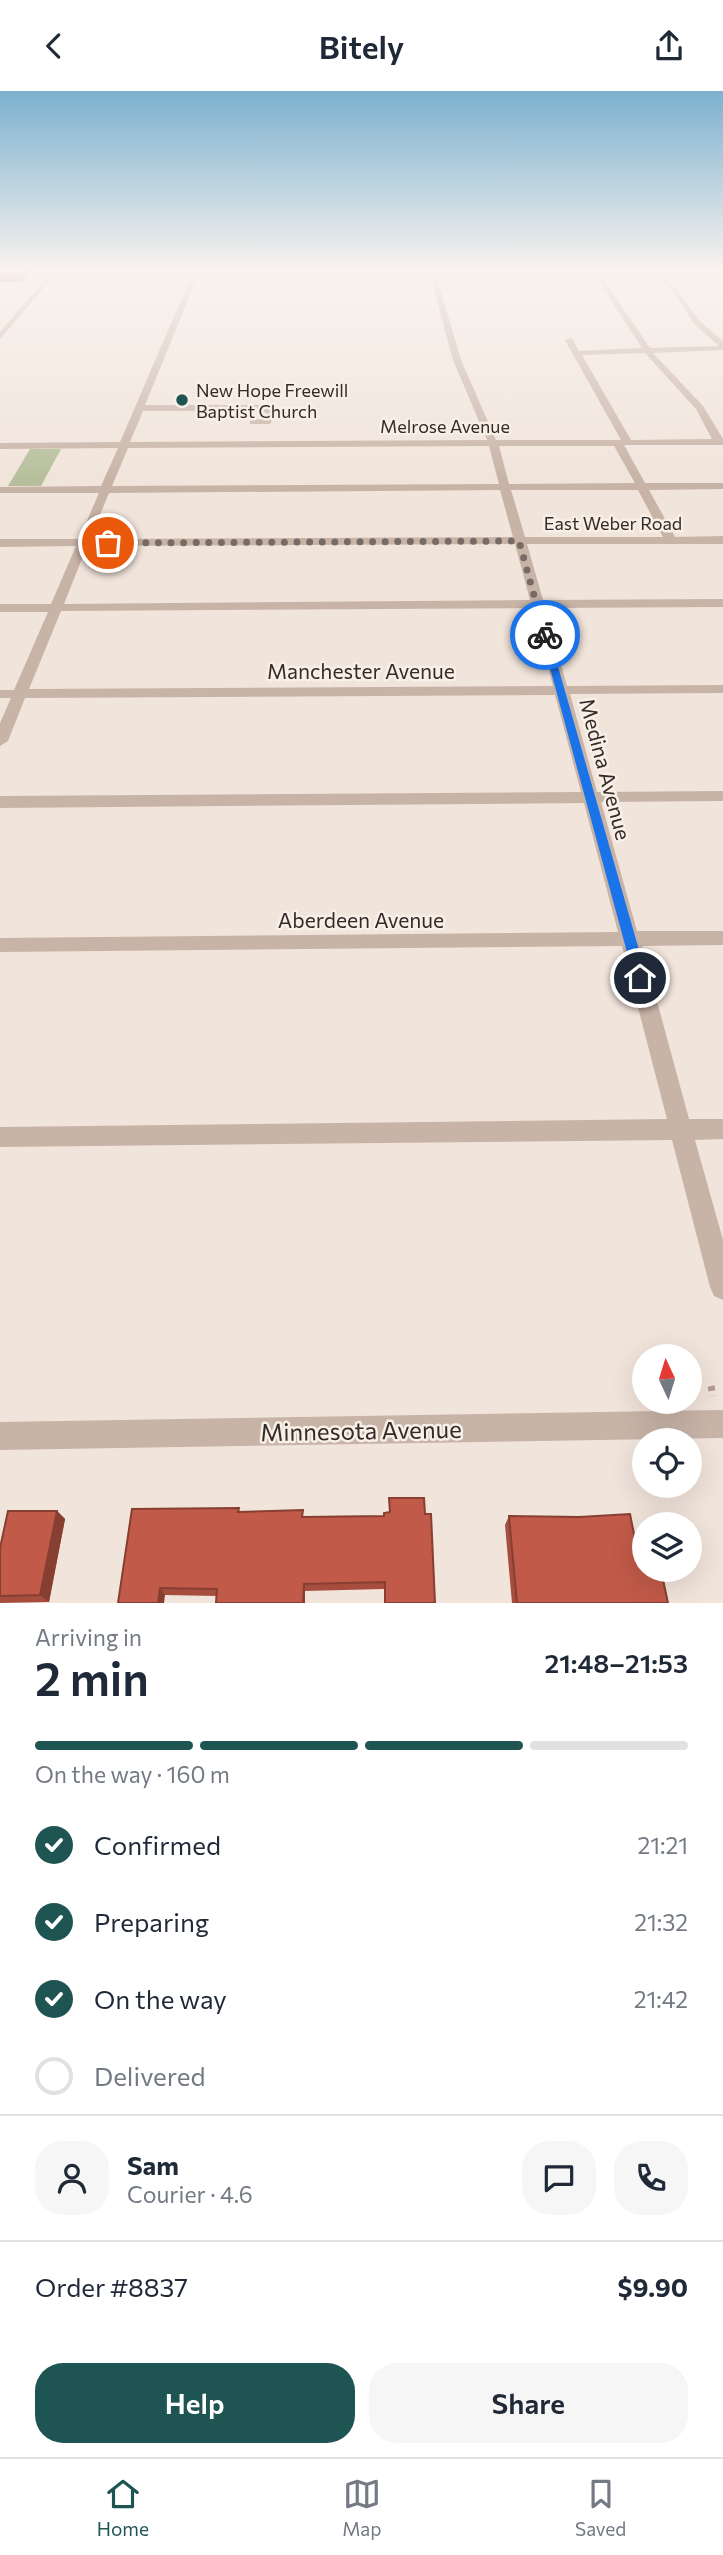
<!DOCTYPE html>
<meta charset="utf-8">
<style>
:root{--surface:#fff;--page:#f6f6f7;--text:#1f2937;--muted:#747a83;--line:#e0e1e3;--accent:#1e5553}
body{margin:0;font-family:Commissioner,sans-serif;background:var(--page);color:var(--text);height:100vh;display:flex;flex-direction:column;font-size:26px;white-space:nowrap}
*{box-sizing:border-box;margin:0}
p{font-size:23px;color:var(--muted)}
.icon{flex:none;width:38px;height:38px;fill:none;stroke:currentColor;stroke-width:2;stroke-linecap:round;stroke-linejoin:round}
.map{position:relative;height:1512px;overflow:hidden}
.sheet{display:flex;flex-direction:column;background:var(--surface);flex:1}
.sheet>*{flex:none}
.needle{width:46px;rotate:356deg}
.buttons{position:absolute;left:632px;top:1253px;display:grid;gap:14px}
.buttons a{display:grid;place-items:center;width:70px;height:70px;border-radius:50%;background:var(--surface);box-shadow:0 7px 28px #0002;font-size:35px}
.pin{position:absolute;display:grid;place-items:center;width:60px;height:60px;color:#fff;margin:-30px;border:4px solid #fff;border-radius:50%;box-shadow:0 2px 7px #0007}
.courier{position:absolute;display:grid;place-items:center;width:70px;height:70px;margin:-35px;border:5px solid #1a73e8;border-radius:50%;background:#fff;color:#222;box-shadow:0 2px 9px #0007}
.summary em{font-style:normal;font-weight:600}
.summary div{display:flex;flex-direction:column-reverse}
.summary{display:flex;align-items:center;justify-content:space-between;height:119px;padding:0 35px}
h1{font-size:46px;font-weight:600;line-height:52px}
.bar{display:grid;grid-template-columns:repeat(4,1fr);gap:10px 7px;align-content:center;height:84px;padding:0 35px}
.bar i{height:9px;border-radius:5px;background:var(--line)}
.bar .on{background:var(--accent)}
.bar p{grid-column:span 4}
.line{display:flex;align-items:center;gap:18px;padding:0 35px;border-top:2px solid var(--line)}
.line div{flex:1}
.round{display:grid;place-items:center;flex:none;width:74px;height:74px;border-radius:28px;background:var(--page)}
ol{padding:0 35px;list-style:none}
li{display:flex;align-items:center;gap:21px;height:77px}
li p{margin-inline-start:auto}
li .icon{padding:7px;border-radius:50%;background:var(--accent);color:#fff;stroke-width:4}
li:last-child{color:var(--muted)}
li i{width:38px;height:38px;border:4px solid var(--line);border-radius:50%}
.action{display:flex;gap:14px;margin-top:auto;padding:14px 35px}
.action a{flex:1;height:80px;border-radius:28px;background:var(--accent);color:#fff;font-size:28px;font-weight:600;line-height:80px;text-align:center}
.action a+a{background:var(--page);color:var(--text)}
header{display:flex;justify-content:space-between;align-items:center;height:91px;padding:0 35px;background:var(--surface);font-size:32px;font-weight:600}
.tabs{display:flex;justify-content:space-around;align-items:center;height:98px;border-top:2px solid var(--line);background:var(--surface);font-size:19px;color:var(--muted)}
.tabs a{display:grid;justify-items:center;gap:4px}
.tabs .on{color:var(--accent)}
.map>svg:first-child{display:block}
</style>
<header><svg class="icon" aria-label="back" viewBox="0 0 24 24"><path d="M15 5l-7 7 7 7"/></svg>Bitely<svg class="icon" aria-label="share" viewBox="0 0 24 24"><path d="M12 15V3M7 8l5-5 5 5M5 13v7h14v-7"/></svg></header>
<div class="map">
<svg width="723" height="1512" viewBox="0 0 723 1512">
<rect width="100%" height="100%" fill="#f1e4db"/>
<path fill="#b6bf9b" d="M30 358H61L41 395H8Z"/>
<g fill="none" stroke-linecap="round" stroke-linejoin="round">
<path stroke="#b49d91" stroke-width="7" stroke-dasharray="5 5" stroke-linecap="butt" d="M711 1295 713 1305"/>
<path fill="#c8b3a7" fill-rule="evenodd" d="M55 177H61L0 248V241Z
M195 177H201L145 314H263L277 321 270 333H250V329L264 328 267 322 262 320H143L130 351 487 349 453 269 428 177H434L461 269 496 349H621L565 249 572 247 579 260 642 257 599 191 586 177H593L604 189 650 257 719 255 695 234 674 202 644 177C668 177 687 216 702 232 709 238 716 244 723 250V259L653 262 703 315 723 348V354H624L645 392H723V398L649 399 675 446 723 445V453H527L543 509 723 508V516L545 517 567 595 723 594V602L570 603 597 701 723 700V710L601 711 637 840H723V854L642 855 689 1028H723V1048L695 1049 723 1149V1209L714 1205 710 1196 672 1049 0 1056V1036L667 1028 622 855 0 861V847L618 841 584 712 0 717V705L581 701 555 604 25 607 8 650 0 655V632L11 607H0V599H14L48 521H0V513H51L76 455 0 456V448H79L99 402H0V396L101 395 118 357 0 358V352L120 351ZM645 262 696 318 712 348 631 349 582 264ZM489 355 499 393 112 395 128 357ZM499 355H614L635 392 509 393ZM500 399 513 446 90 448 109 402ZM511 399H638L663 446H525ZM515 453 530 509 64 513 87 455ZM532 517 553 595 29 598 61 520Z
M695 177H704L723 185V189Z
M723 1319V1347L0 1359V1331Z"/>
</g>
<path fill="#a64d3e" d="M0 177H35L21 191H0Z
M389 1407 425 1423 435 1512H385L384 1498 305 1500 217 1505 165 1504 118 1512 240 1421 304 1426 384 1425 389 1421Z
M57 1420 65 1428 49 1511 0 1512V1457Z
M509 1425 637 1458 668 1512H512L505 1434Z"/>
<path fill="#873f32" d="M27 177H35L21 191 20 183Z
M57 1420 65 1428 49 1511 40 1504Z
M304 1493 305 1500V1512H303Z
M160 1497 165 1504 164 1512H158Z"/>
<path fill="#c15a48" stroke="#873f32" stroke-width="2" d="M0 177H27L20 183H0Z
M389 1407H424L425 1423H431L435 1512H385V1491L304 1493 303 1512H216L217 1498 160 1497 158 1512H118L132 1418 239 1417 238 1421 303 1419 302 1426 384 1425V1422L390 1421Z
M8 1420H57L40 1504 0 1505V1457Z
M630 1423 637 1458H644V1479H661L668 1512H517L509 1425 579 1426Z"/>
<linearGradient id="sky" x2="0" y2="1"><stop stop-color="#7cb1cf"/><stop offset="0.46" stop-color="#f9f3ef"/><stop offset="1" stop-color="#f9f3ef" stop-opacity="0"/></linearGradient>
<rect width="723" height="389" fill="url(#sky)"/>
<path fill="#1a73e8" d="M545 541 549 544 647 887 640 892 634 887 541 544Z"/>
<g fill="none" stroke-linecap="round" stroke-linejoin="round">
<path stroke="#776b66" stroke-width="7" stroke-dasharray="0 12.6" d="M108 452 519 450 545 544"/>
</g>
<circle fill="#1e5553" stroke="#f8efe7" stroke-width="2.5" cx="182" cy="309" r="7"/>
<g text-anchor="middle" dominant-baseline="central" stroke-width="5" stroke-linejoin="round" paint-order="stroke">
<g font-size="18" fill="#352a27" stroke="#f8efe7" text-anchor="start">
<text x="196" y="299">New Hope Freewill<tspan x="196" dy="21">Baptist Church</tspan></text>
</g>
<g font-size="18" fill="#352a27" stroke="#f8efe7">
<text x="445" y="335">Melrose Avenue</text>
<text x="613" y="432">East Weber Road</text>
</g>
<g font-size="21" fill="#352a27" stroke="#f8efe7">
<text x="361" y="579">Manchester Avenue</text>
<text transform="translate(606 678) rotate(75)">Medina Avenue</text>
<text x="361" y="828">Aberdeen Avenue</text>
</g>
<g font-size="24" fill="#352a27" stroke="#f8efe7">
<text transform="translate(361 1339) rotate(-1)">Minnesota Avenue</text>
</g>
</g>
</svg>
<div class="buttons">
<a><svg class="needle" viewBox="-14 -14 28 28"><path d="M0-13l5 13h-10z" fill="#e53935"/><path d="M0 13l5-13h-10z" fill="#747a83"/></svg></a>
<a><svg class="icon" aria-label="locate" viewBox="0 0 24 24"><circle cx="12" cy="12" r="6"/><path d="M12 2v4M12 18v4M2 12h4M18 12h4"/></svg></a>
<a><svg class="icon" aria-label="layers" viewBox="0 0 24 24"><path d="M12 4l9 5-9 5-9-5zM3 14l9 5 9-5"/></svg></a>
</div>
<div class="pin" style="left:108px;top:452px;background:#ea580c"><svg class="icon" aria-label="bag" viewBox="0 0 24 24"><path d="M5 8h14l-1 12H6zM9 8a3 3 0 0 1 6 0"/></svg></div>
<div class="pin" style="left:640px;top:887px;background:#1f2937"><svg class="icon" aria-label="home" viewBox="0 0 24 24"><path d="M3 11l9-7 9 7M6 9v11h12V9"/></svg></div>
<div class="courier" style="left:545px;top:544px"><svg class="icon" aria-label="bike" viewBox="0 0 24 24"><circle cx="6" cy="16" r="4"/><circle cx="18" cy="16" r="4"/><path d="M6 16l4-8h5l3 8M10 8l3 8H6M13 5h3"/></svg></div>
</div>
<section class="sheet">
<div class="summary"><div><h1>2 min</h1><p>Arriving in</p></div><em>21:48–21:53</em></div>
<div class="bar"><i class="on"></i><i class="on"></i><i class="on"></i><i></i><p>On the way · 160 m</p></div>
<ol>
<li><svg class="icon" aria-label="check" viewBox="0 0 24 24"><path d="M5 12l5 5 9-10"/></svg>Confirmed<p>21:21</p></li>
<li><svg class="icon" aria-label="check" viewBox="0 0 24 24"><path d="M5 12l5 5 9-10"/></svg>Preparing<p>21:32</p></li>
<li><svg class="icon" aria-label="check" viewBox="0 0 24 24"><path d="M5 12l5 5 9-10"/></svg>On the way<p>21:42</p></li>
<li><i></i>Delivered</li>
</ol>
<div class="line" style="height:126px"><a class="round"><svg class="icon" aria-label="person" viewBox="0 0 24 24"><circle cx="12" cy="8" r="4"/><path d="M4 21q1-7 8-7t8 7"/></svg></a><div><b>Sam</b><p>Courier · 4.6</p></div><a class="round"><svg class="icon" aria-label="chat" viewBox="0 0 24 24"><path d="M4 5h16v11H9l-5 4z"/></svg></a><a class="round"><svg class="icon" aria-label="phone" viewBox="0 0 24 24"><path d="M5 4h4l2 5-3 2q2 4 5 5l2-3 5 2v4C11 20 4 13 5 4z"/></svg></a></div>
<div class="line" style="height:91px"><div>Order #8837</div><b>$9.90</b></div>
<div class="action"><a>Help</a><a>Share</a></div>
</section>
<nav class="tabs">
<a class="on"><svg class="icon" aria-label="home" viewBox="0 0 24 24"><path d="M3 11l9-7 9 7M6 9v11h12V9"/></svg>Home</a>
<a><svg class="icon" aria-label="map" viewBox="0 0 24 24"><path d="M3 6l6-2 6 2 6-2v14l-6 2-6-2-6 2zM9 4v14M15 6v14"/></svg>Map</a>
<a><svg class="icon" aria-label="saved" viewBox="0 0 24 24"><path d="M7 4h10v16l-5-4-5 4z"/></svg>Saved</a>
</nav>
